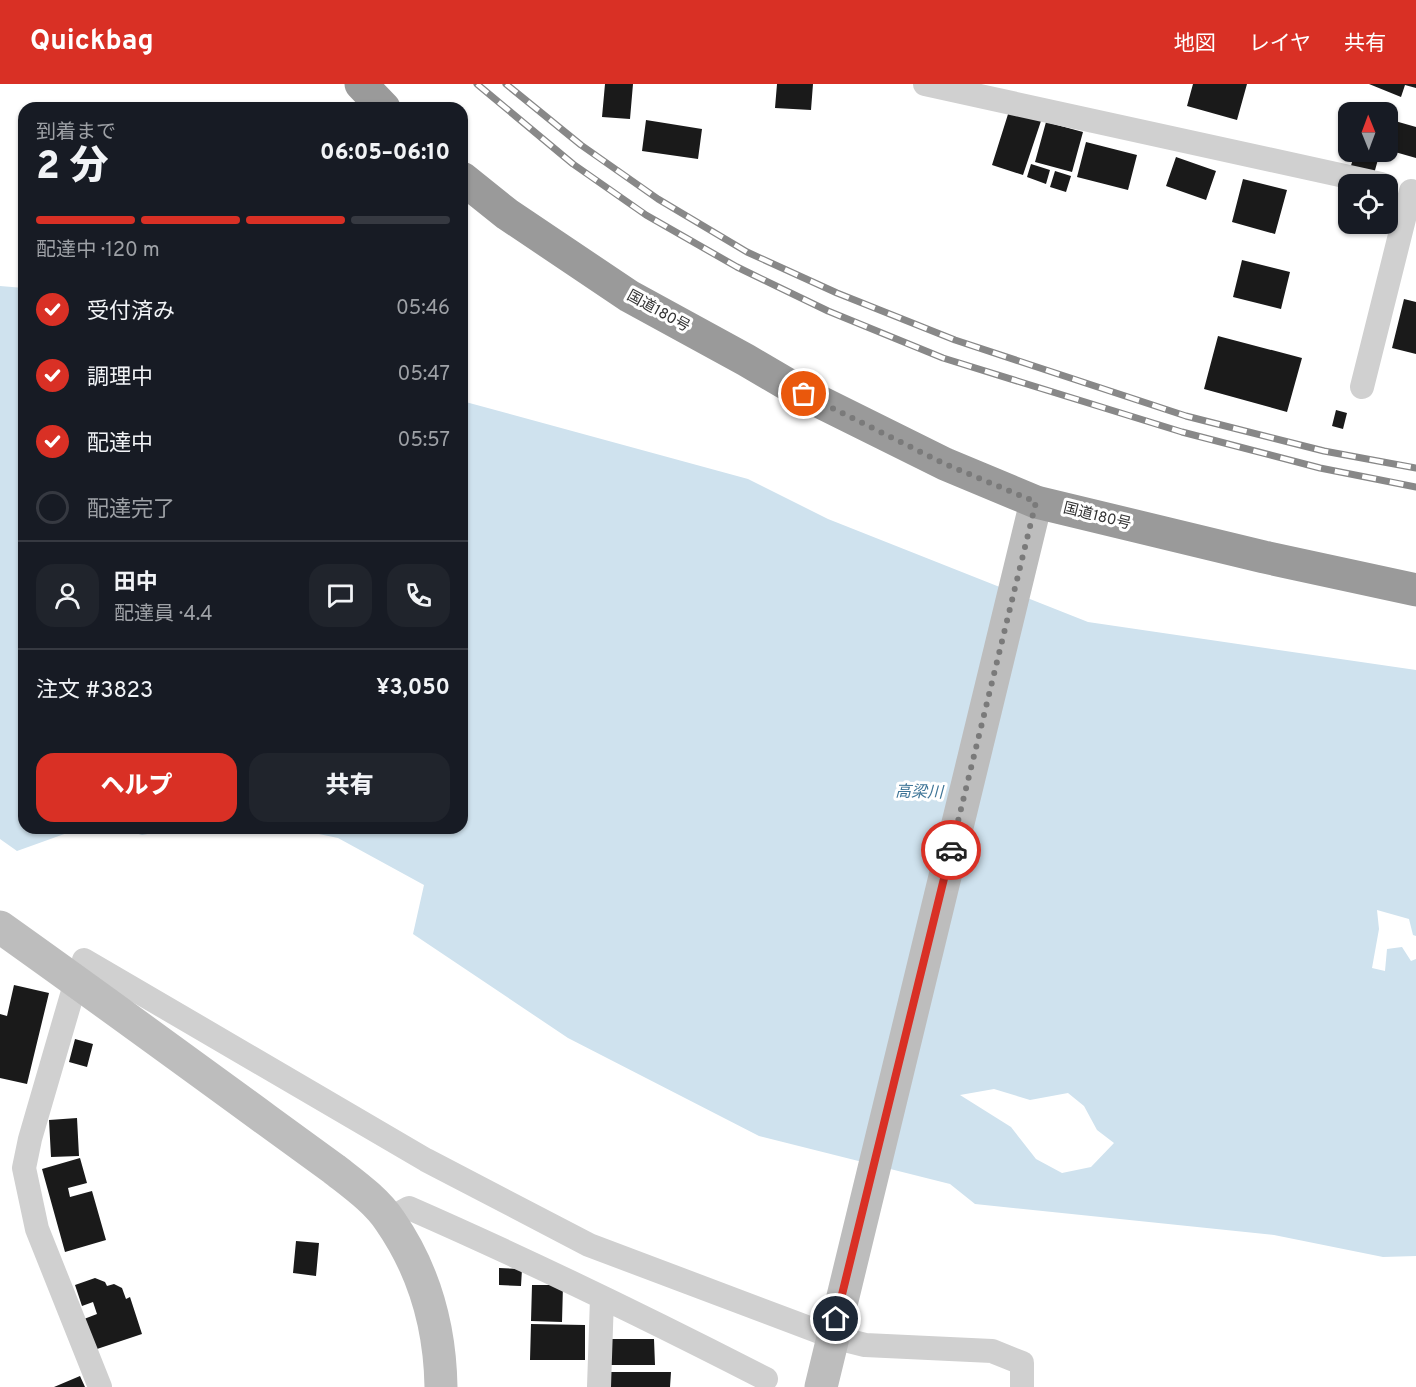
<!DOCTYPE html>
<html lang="ja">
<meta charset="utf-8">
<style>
:root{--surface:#171b24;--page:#20242c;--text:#f1f3f6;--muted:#9ea1a6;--line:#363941;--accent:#d93025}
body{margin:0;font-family:Overpass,"Noto Sans JP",sans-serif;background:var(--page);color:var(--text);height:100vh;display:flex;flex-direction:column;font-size:22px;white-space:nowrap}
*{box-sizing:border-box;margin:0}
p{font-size:20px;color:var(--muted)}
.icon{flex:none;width:33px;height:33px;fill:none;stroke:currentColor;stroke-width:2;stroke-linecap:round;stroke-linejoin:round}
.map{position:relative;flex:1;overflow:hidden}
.drawer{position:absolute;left:18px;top:18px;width:450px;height:732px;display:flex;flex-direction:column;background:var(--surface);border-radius:18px;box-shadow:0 2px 4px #0004}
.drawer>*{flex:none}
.needle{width:39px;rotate:359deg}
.fabs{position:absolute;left:1338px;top:18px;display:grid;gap:12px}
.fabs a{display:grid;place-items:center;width:60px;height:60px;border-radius:12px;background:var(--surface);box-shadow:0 2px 4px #0004;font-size:30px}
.pin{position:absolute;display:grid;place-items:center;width:51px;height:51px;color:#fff;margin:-26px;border:3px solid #fff;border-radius:50%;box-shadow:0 2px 6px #0007}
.courier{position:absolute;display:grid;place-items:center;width:60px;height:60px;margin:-30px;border:4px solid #d93025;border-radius:50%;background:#fff;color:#222;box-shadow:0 2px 8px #0007}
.head em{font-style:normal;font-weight:800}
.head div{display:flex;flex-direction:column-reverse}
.head{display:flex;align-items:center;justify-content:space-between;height:102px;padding:0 18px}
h1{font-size:39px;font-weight:800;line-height:45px}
.bar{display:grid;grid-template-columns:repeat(4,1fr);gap:9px 6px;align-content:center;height:72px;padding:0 18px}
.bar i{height:8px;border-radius:4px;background:var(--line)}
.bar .selected{background:var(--accent)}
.bar p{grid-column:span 4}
.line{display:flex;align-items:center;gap:15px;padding:0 18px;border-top:2px solid var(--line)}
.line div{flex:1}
.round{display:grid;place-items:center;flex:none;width:63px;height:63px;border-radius:18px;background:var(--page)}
ol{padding:0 18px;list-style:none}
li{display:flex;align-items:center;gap:18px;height:66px}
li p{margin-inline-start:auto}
li .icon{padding:6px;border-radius:50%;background:var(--accent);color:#fff;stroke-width:4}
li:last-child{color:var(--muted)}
li i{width:33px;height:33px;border:3px solid var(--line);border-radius:50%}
.action{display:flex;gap:12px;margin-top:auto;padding:12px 18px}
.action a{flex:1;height:69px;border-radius:18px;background:var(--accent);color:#fff;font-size:24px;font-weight:800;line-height:69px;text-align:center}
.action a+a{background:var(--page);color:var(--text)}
header{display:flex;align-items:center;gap:36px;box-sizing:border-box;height:84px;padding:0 30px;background:var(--accent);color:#fff}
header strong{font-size:28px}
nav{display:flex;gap:33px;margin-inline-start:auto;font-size:21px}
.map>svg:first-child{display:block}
</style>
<header>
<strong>Quickbag</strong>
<nav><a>地図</a><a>レイヤ</a><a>共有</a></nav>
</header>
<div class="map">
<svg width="1416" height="1303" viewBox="0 0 1416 1303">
<rect width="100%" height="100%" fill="#fff"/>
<path fill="#cfe2ee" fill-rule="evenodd" d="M0 202 24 204V744H81L17 767 0 755Z
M462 317 748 395 828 435 1088 538 1416 586V852L1413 851 1409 835 1377 826 1379 845 1372 884 1385 887 1387 865 1402 863 1411 877 1416 875V1172L1383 1173 1274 1151 975 1120 950 1100 759 1052 568 954 413 850 424 801 338 754 290 744H462ZM994 1005 1030 1016 1068 1009 1084 1022 1097 1046 1114 1059 1091 1083 1062 1089 1036 1075 1011 1043 960 1011Z
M118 744H182L142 751Z"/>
<path fill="#1a1a1a" d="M605 0H633L630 35 602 33Z
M777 0H813L811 26 775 24Z
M1193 0H1247L1237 36 1187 22Z
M1369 0H1416V4L1405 1 1401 13Z
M1009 27 1041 37 1023 91 992 81Z
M1388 35 1416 43V74L1388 66Z
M646 36 702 45 698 75 642 67Z
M1046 38 1083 48 1072 88 1035 78Z
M1086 58 1137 71 1128 106 1077 93Z
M1355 68H1380L1374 90 1350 85Z
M1176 73 1216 87 1206 116 1166 102Z
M1031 80 1050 86 1046 100 1027 93Z
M1055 87 1071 92 1066 108 1050 103Z
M1243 95 1287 106 1275 150 1232 138Z
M1242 176 1290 188 1281 225 1233 213Z
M1404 215 1416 218V270L1392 264Z
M1218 252 1302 274 1287 328 1204 305Z
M1336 326 1347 329 1343 345 1332 342Z
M14 901 49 909 27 1000 0 994V930L7 932Z
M75 955 93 960 87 983 69 978Z
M77 1034 79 1072 51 1073 49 1036Z
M80 1074 87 1099 68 1104 70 1113 92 1107 106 1156 65 1168 42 1085Z
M296 1157 319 1159 316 1192 293 1189Z
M499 1184 522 1185 521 1202 499 1201Z
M95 1194 105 1198 107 1202 114 1200 122 1204 126 1215 130 1213 142 1250 94 1266 84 1235 97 1230 93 1218 82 1222 75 1201Z
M532 1201H563L562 1238 531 1237Z
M531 1240 585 1241V1276H530Z
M607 1255H654L655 1281H607Z
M611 1288H671L670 1303H611Z
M80 1292 85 1303H54Z"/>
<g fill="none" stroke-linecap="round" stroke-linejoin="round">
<path stroke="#d0d0d0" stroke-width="24" d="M925 0 1381 100
M1362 303 1411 107
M84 876 426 1076 589 1161 833 1253 865 1261 992 1267 1022 1279V1303
M76 897 30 1055 24 1084 37 1145 100 1303
M389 1135 409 1124C530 1177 649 1235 766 1295
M599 1303 602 1214"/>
<path stroke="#bdbdbd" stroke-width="33" d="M0 843C90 907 179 972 268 1037 290 1053 312 1069 334 1085 353 1100 376 1116 390 1137 424 1186 440 1243 441 1303
M821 1303 1036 418"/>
<path stroke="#9a9a9a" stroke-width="33" d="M361 0 384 24
M462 94 507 130 629 212 746 276 804 310 945 380 1036 418 1264 473 1416 506"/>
<g stroke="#888" stroke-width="7">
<path id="rail" d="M477 0 573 80 646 131 737 183 828 227 943 274 1182 348 1320 384 1416 403
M506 0 581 61 658 115 747 168 837 209 955 256 1186 332 1324 367 1416 384"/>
</g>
<use href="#rail" stroke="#fff" stroke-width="4.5" stroke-dasharray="14" stroke-linecap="butt"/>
</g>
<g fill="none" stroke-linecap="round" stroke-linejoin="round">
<path stroke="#7a7a7a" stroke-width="6" stroke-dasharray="0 10.8" d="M804 310 945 380 1036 418 951 766"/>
<path stroke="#d93025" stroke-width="8" d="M836 1235 951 766"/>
</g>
<g text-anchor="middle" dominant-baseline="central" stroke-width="6" stroke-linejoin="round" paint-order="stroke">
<g font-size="15" fill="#333" stroke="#fff">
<text transform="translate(658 228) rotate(29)">国道180号</text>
<text transform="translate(1097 433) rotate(14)">国道180号</text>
</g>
<g font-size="16" font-style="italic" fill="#3f7597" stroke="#fff">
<text transform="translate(919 709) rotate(1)">高梁川</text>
</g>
</g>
</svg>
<div class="fabs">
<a><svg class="needle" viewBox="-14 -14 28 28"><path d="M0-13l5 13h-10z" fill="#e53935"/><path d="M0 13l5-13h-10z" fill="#9ea1a6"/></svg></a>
<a><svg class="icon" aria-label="locate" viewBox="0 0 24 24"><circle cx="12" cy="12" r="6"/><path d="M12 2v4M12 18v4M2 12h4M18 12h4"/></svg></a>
</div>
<div class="pin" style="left:804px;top:310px;background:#ea580c"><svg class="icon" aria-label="bag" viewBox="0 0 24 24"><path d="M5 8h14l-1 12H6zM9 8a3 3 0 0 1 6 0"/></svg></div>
<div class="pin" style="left:836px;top:1235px;background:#1f2937"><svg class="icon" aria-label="home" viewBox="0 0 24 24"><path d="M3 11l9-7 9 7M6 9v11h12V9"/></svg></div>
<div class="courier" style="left:951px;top:766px"><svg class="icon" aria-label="car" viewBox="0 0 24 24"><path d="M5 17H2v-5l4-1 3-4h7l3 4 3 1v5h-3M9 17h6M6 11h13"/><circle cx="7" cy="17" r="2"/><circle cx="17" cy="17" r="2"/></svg></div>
<section class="drawer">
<div class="head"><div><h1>2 分</h1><p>到着まで</p></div><em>06:05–06:10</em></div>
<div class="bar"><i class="selected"></i><i class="selected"></i><i class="selected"></i><i></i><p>配達中 · 120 m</p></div>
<ol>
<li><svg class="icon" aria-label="check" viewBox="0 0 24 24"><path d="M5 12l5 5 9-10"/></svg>受付済み<p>05:46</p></li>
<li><svg class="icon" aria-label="check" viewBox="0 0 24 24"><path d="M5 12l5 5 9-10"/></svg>調理中<p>05:47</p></li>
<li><svg class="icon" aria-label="check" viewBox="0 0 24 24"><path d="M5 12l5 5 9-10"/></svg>配達中<p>05:57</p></li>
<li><i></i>配達完了</li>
</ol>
<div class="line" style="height:108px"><a class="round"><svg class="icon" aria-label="person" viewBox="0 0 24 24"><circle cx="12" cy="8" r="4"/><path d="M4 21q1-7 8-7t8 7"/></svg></a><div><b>田中</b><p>配達員 · 4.4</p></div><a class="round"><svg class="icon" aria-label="chat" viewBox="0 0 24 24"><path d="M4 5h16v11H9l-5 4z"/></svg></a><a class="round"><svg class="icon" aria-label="phone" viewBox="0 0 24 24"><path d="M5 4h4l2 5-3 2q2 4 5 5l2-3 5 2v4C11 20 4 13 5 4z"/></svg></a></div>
<div class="line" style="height:78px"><div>注文 #3823</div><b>¥3,050</b></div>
<div class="action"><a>ヘルプ</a><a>共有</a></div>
</section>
</div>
